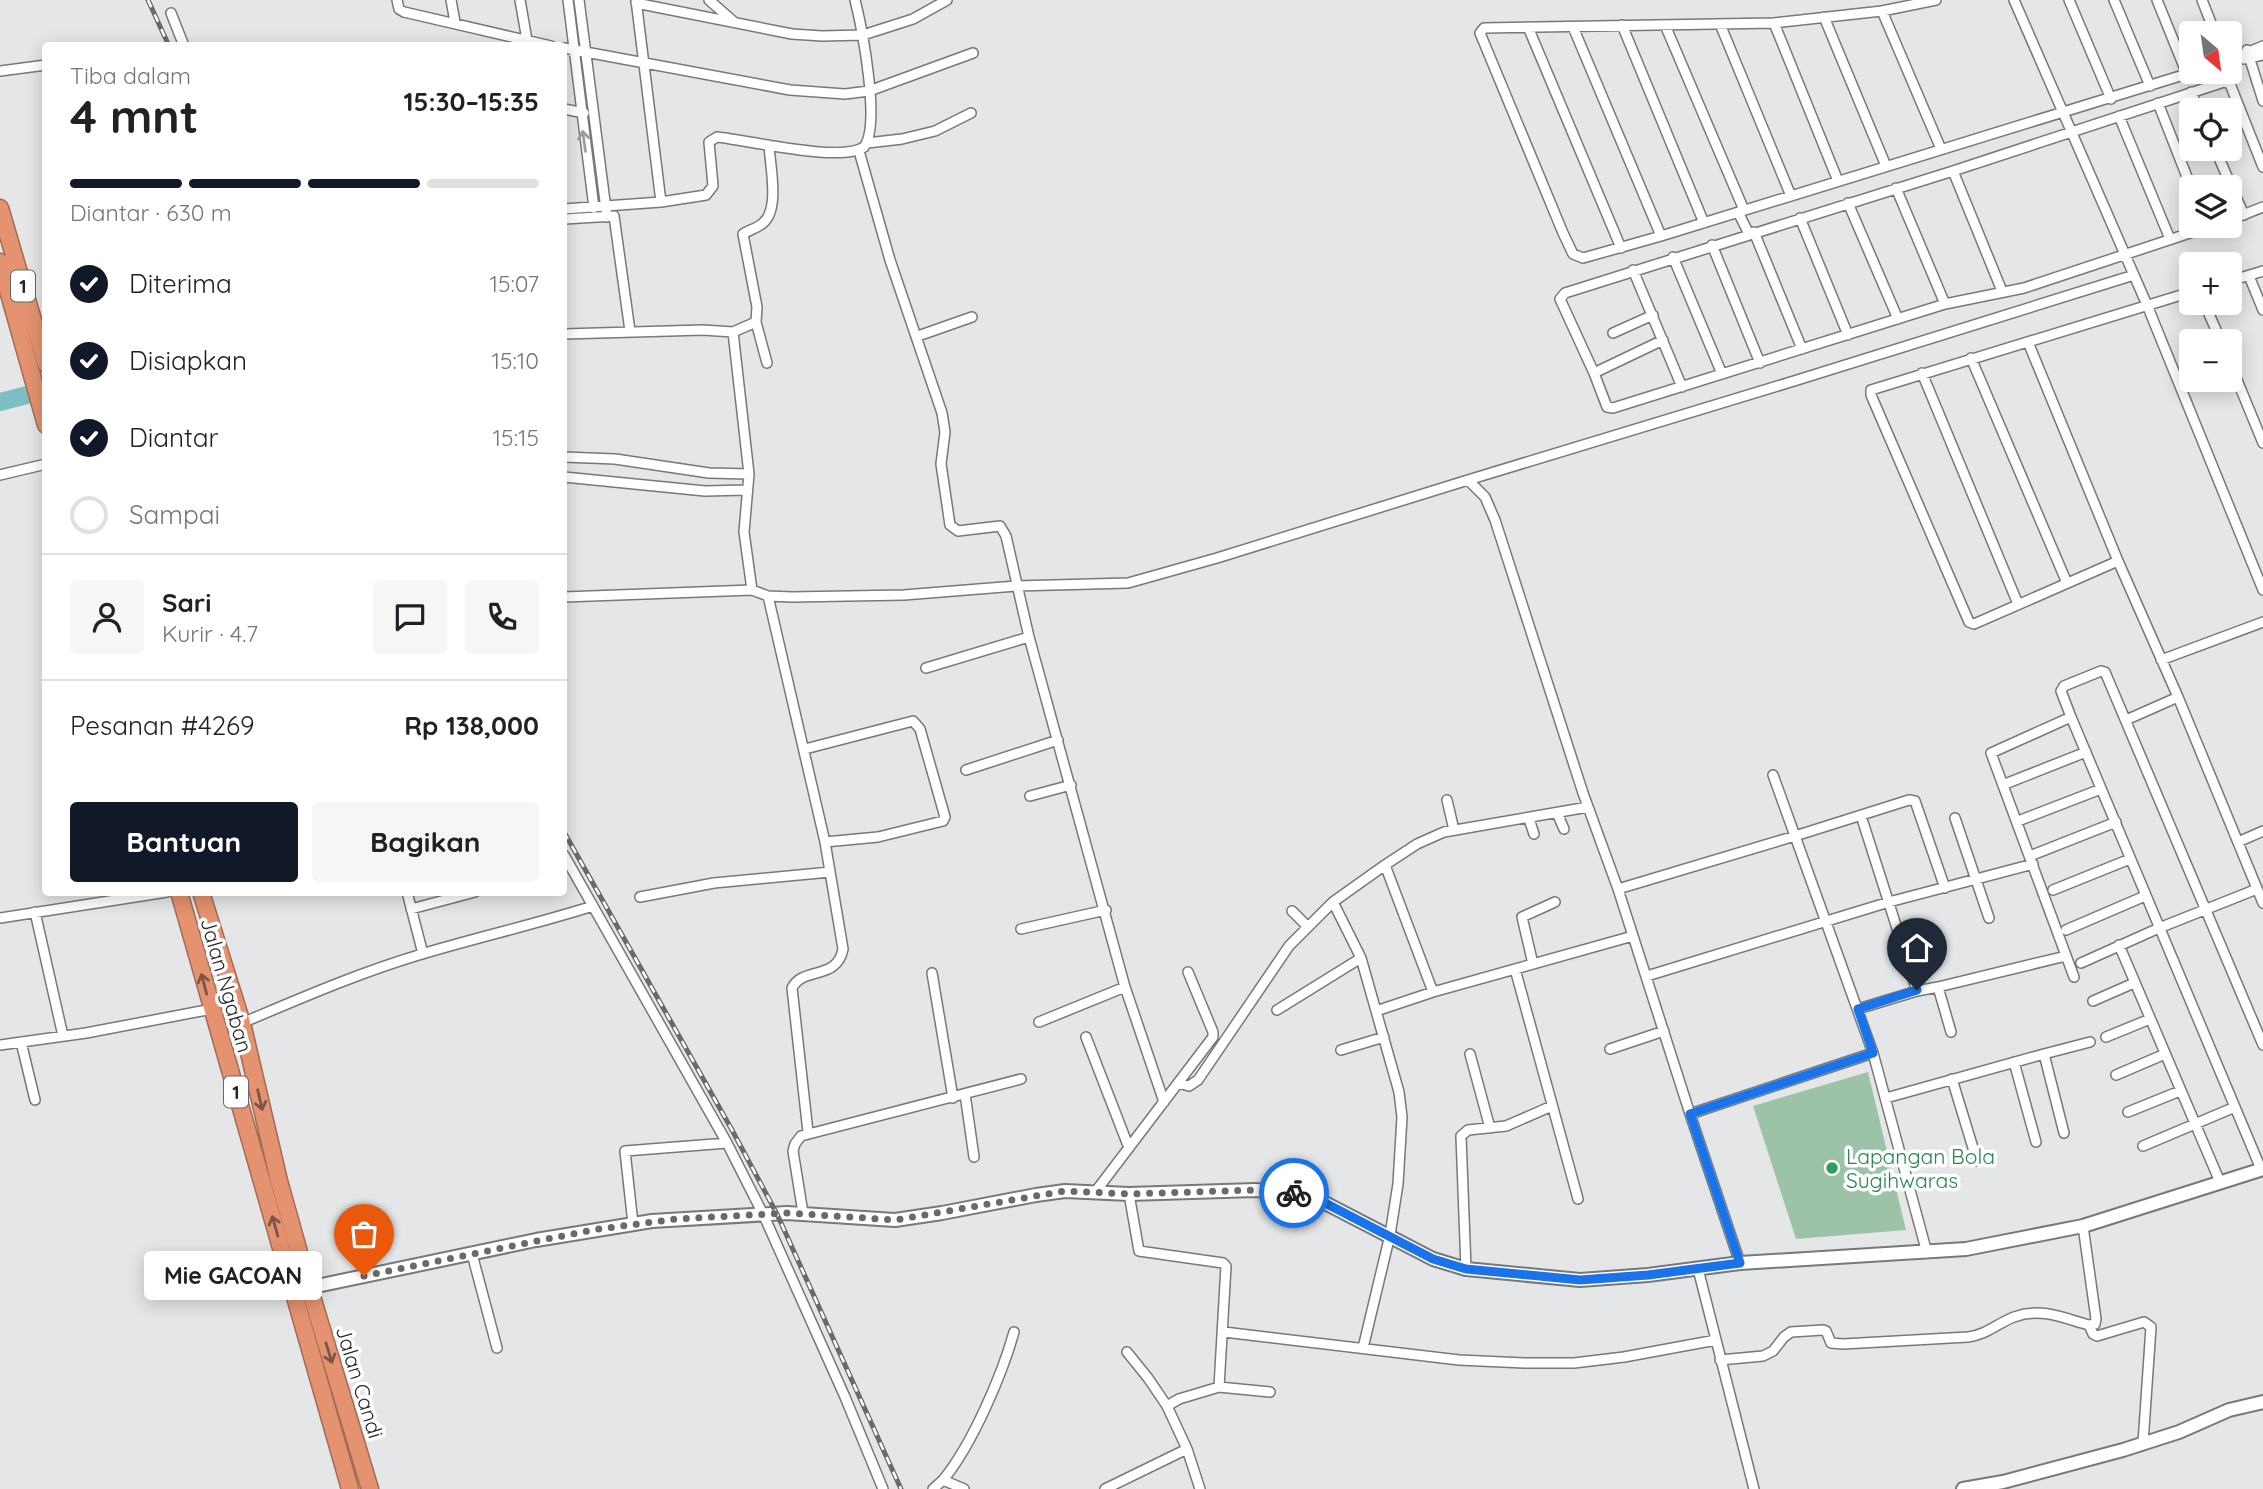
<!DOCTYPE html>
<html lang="id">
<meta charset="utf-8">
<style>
:root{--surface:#fff;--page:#f6f6f6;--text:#202124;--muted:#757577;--line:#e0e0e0;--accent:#111827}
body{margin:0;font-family:Quicksand,sans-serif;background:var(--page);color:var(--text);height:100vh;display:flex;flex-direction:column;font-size:26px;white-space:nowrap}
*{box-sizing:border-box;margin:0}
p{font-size:23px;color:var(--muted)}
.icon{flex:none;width:38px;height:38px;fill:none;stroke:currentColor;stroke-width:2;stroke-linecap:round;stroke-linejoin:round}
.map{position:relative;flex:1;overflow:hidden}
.panel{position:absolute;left:42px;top:42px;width:525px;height:854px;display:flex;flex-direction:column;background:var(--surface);border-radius:7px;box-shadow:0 4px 18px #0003}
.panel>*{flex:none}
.needle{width:46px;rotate:151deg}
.fabs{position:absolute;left:2179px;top:21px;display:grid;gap:14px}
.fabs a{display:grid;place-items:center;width:63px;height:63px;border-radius:7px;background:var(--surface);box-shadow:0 4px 18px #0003;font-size:35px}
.pin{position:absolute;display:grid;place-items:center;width:60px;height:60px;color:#fff;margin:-72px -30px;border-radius:50% 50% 50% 0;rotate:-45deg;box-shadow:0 0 7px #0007}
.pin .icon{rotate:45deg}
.courier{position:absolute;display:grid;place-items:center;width:70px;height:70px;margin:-35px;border:5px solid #1a73e8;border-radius:50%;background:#fff;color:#222;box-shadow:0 2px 9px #0007}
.bubble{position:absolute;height:49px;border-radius:7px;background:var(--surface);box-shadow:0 4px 18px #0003;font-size:23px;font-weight:700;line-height:49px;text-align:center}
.headline em{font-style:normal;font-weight:700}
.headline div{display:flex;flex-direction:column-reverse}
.headline{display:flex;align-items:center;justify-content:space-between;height:119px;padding:0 28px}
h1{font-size:46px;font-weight:700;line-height:52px}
.bar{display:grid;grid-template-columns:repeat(4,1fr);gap:10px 7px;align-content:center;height:84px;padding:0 28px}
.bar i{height:9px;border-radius:5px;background:var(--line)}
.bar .on{background:var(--accent)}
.bar p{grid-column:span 4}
.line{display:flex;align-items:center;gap:18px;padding:0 28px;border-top:2px solid var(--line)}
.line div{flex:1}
.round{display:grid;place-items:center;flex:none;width:74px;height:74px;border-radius:7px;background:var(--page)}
ol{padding:0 28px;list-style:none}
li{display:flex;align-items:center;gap:21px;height:77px}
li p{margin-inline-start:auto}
li .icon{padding:7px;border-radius:50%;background:var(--accent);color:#fff;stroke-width:4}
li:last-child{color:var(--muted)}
li i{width:38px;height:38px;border:4px solid var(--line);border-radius:50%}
.action{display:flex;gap:14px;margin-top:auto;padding:14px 28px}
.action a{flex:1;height:80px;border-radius:7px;background:var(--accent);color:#fff;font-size:28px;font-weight:700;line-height:80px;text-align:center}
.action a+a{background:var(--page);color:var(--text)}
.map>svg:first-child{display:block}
</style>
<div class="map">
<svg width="2263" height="1489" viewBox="0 0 2263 1489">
<rect width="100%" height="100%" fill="#e4e6e7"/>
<path fill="#9cc3a8" d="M1868 1072 1906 1230 1796 1239 1753 1106Z"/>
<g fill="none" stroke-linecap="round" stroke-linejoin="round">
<path stroke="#7dbec2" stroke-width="18" d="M0 402 46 390"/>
<g stroke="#77787a" stroke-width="12">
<path id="street" d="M397 0 399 9 404 12 551 46
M451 0 455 22
M520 0 527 40
M568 0 594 208
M579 0 607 217
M636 0 661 202
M709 0 734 22
M1936 0 1882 11 1774 23 1484 28 1480 33 1563 233 1573 254 1583 258 1661 236 2193 72
M2014 0 2147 305 2263 590
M2069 0 2111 99
M2114 0 2150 86
M2157 0 2187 74
M2202 0 2215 33
M636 3 792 34 822 36 863 35 913 19 947 0
M1882 11 1941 149
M171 13 184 46
M1824 17 1886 166
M1774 23 1838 181
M1720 24 1791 196
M1622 25 1704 223
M1665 25 1744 210
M1528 27 1621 248
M1573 27 1661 236
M564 48 790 90 845 94 869 91 973 53
M2247 50 2263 101
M2244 59 2263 55
M2230 60 2263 46
M0 71 46 65
M2191 92 2199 110
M2158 103 2191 187
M564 109 584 113
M2119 116 2170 239
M867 143 902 139 935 131 971 113
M2215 149 2244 215
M859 151 890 260 942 413 945 432 941 464 950 525 958 531 1000 526 1006 536 1029 637 1125 987 1164 1102
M1953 171 2002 291
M1896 188 1945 304
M1848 203 1898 319
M564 209 661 202 706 195 713 186 709 142 717 137C748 140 841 163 864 147 881 125 862 28 855 0
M1738 212 1749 234
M1800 218 1848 335
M564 219 614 216 630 331
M2230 220 2263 207
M2211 226 2024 288 1945 304 1613 408 1607 407 1594 373 1560 299 1565 293 1953 171 2224 82 2230 84 2263 167
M1754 232 1802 349
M1712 245 1760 363
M1673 257 1722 374
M1633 270 1682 387
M2249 276 2263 310
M2230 281 2263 271
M2204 303 2221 341
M756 322 767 363
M733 332 749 474 744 532 752 590
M1613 333 1653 315
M564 334 703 330 733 332 756 322 757 307 743 234C749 230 758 228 763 223 780 209 770 166 769 145
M918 336 972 317
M2028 342 2118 561 2178 697 2263 903
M1971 358 2067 583
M2230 363 2263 443
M1594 373 1663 340
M1922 373 2018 604
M564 457 615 459 709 473 749 474
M0 475 46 464
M564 477 705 491 747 490
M1468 480 1794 381 2134 275
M2118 561 1974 624 1969 622 1871 395V390L2191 292
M768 596 825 842 843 949C837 981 803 966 792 988L808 1132
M564 597 752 590 768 596 792 597 904 595 1016 586 1128 583 1217 558 1468 480 1485 497 1495 520 1583 793 1618 889 1690 1114 1740 1263
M2161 660 2263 622
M926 668 1029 637
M2071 717 1991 753 2074 977
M2126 720 2178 697
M805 749 913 721 920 729 945 817 943 821 878 837 825 842
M966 770 1058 740
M2005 784 2086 752
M1030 796 1071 785
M1447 800 1454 830
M1557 813 1564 829
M1955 818 1989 918
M1529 819 1534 834
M2018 821 2101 789
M1863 822 1917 991
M2238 842 2263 831
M564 855 727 1143 764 1216 845 1397 883 1489
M2030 856 2116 822
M1385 865 1433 992
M1618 889 1795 836 1773 775
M2053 890 2130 859
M407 892 423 954
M640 897 714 883 830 872
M1333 902 1361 958 1399 1092 1402 1117 1398 1184 1390 1235 1363 1348
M411 909 475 892
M1292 911 1307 926
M35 912 63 1036
M0 918 167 892
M1021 929 1106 910
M2066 930 2145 896
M2119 945 2220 1182
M2081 963 2159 928 2257 889
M1533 964 1522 917 1555 902
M1515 969 1578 1199
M932 973 953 1098
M1647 976 1889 902 2033 864
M1938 987 2066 956
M2093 1001 2134 983
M1858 1009 1917 991 1938 987 1951 1032
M1277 1010 1361 958
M1376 1011 1433 992 1633 936
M1039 1022 1125 987
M242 1023C301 998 361 972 422 954 479 937 536 924 593 906
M1086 1037 1129 1148
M2106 1037 2150 1019
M21 1042 35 1100
M0 1045 86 1033 212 1009
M1610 1049 1664 1031
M1341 1050 1384 1037
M1470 1054 1490 1128
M2044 1054 2090 1042
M2014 1062 2036 1142
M2116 1075 2165 1054
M1952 1079 1977 1161
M1178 1083 1189 1086 1198 1080 1289 946 1333 902 1385 865 1417 844 1444 832 1588 807
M965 1094 974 1157
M1886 1098 2044 1054 2064 1133
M2128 1112 2180 1091
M1690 1114 1873 1053
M2143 1146 2235 1107
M2261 1169 2071 717 2061 691 2064 686 2101 671 2105 672 2263 1045
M1096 1191 1213 1037V1032L1188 972
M1129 1194 1139 1251 1223 1263 1226 1266 1219 1387 1179 1399 1167 1406 1187 1449 1200 1489
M803 1213 793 1151 795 1144 801 1136 1021 1079
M633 1224 625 1151 727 1143
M2083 1226 2096 1319 2095 1324 2089 1325
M1927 1253 1873 1053 1795 836 1909 800 1915 801 1945 888
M472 1254 497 1348
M1466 1269 1461 1136 1468 1130 1506 1126 1552 1106
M1698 1269 1754 1489
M2089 1325 2093 1334 2097 1336 2144 1322 2151 1327 2143 1443
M1224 1332 1459 1360 1524 1363H1574L1624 1357 1716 1340
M1127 1352 1148 1378 1167 1406
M1720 1360 1763 1356 1773 1351 1784 1337 1791 1332 1823 1330 1826 1331 1831 1343 1843 1344 1968 1337C1986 1335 1998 1323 2014 1317 2042 1307 2063 1318 2089 1325
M1219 1387 1270 1392
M933 1489 943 1480
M964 1489 943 1480C972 1445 1002 1375 1014 1332
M1105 1489 1187 1449"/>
</g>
<g stroke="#77787a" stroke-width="16">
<path id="secondary" d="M293 1291 536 1240 652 1221 787 1213 895 1220 942 1213 1036 1195 1065 1191 1129 1194 1255 1190 1296 1193 1327 1204 1433 1259 1466 1269 1580 1280 1648 1275 1740 1263 1966 1249 2083 1226 2263 1169
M1963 1489 2003 1482 2123 1450 2179 1432 2229 1410 2263 1402"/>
</g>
<g stroke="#a16c55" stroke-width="19">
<path id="highway" d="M0 208 46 364
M0 262 46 425
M179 892 350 1489
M201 892 242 1023 279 1181 304 1270 370 1489"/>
</g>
<use href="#street" stroke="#fff" stroke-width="9"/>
<use href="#secondary" stroke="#fff" stroke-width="12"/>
<use href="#highway" stroke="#e4926f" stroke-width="16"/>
<g stroke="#696a6b" stroke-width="5">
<path id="rail" d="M148 0 169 46
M564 832 732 1130 777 1214 901 1489"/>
</g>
<use href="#rail" stroke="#fff" stroke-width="2.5" stroke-dasharray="8" stroke-linecap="butt"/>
</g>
<defs><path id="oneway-shaft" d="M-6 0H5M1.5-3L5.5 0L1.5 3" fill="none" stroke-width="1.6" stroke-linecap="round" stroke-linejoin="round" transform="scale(1.75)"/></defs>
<use stroke="#9d9d9d" href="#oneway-shaft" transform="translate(584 141) rotate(-98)"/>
<g stroke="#7b5647">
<use href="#oneway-shaft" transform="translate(204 984) rotate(-105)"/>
<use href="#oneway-shaft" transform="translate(260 1100) rotate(77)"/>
<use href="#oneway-shaft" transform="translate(275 1226) rotate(-106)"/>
<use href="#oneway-shaft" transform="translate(329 1353) rotate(73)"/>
</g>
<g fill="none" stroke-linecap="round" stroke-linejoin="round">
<path stroke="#68696a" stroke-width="7" stroke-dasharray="0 12.6" d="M364 1276 592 1230 676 1219 788 1213 895 1220 1065 1191 1129 1194 1255 1190 1294 1193"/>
<path stroke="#1a73e8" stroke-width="9" d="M1294 1193 1327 1204 1433 1259 1466 1269 1580 1280 1648 1275 1740 1263 1690 1114 1873 1053 1858 1009 1917 990"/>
</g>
<circle fill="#2e9e5b" stroke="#fff" stroke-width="2.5" cx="1832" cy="1168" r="7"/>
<g text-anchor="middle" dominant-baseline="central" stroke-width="7" stroke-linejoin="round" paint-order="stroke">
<g fill="#fff" stroke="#666667" stroke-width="2">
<rect x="11" y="270.5" width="24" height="31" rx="5"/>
<rect x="224" y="1076.5" width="24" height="31" rx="5"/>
</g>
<g font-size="19" font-weight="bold" fill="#252526">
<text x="23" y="286">1</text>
<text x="236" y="1092">1</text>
</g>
<g font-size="21" fill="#252526" stroke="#fff">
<text transform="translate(227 985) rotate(74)">Jalan Ngaban</text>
<text transform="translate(360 1382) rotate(73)">Jalan Candi</text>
</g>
<g font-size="21" fill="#27864d" stroke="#fff" text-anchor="start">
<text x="1846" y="1156">Lapangan Bola<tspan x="1846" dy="24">Sugihwaras</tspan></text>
</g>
</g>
</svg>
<div class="fabs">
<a><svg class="needle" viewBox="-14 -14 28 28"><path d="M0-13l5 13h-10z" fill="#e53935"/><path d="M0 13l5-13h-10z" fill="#757577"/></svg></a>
<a><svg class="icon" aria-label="locate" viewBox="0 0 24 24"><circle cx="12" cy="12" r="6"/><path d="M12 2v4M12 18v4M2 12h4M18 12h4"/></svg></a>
<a><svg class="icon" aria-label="layers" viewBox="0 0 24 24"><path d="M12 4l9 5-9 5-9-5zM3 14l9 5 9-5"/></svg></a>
<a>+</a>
<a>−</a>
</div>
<div class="pin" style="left:364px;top:1276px;background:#ea580c"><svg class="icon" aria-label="bag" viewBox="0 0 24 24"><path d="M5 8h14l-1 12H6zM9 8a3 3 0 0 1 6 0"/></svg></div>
<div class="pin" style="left:1917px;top:990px;background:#1f2937"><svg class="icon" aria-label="home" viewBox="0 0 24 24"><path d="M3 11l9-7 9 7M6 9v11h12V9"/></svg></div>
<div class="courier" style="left:1294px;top:1193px"><svg class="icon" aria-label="bike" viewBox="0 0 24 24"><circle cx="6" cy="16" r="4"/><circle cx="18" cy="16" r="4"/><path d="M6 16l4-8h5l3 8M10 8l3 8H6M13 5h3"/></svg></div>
<div class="bubble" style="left:144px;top:1251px;width:178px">Mie GACOAN</div>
<section class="panel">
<div class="headline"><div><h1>4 mnt</h1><p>Tiba dalam</p></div><em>15:30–15:35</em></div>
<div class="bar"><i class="on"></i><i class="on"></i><i class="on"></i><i></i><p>Diantar · 630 m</p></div>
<ol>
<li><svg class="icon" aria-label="check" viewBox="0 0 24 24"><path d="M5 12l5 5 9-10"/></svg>Diterima<p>15:07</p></li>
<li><svg class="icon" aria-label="check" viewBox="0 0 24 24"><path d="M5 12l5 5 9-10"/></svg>Disiapkan<p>15:10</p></li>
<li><svg class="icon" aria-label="check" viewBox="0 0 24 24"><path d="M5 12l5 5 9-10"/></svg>Diantar<p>15:15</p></li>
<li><i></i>Sampai</li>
</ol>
<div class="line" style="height:126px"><a class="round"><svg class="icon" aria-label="person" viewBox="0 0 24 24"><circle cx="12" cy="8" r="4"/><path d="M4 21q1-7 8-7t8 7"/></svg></a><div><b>Sari</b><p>Kurir · 4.7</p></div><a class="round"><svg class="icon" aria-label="chat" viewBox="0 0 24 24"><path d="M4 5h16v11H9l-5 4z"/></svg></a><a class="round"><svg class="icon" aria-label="phone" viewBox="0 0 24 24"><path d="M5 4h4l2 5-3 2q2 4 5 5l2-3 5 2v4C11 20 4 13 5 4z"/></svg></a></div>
<div class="line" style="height:91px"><div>Pesanan #4269</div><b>Rp 138,000</b></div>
<div class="action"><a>Bantuan</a><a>Bagikan</a></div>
</section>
</div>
